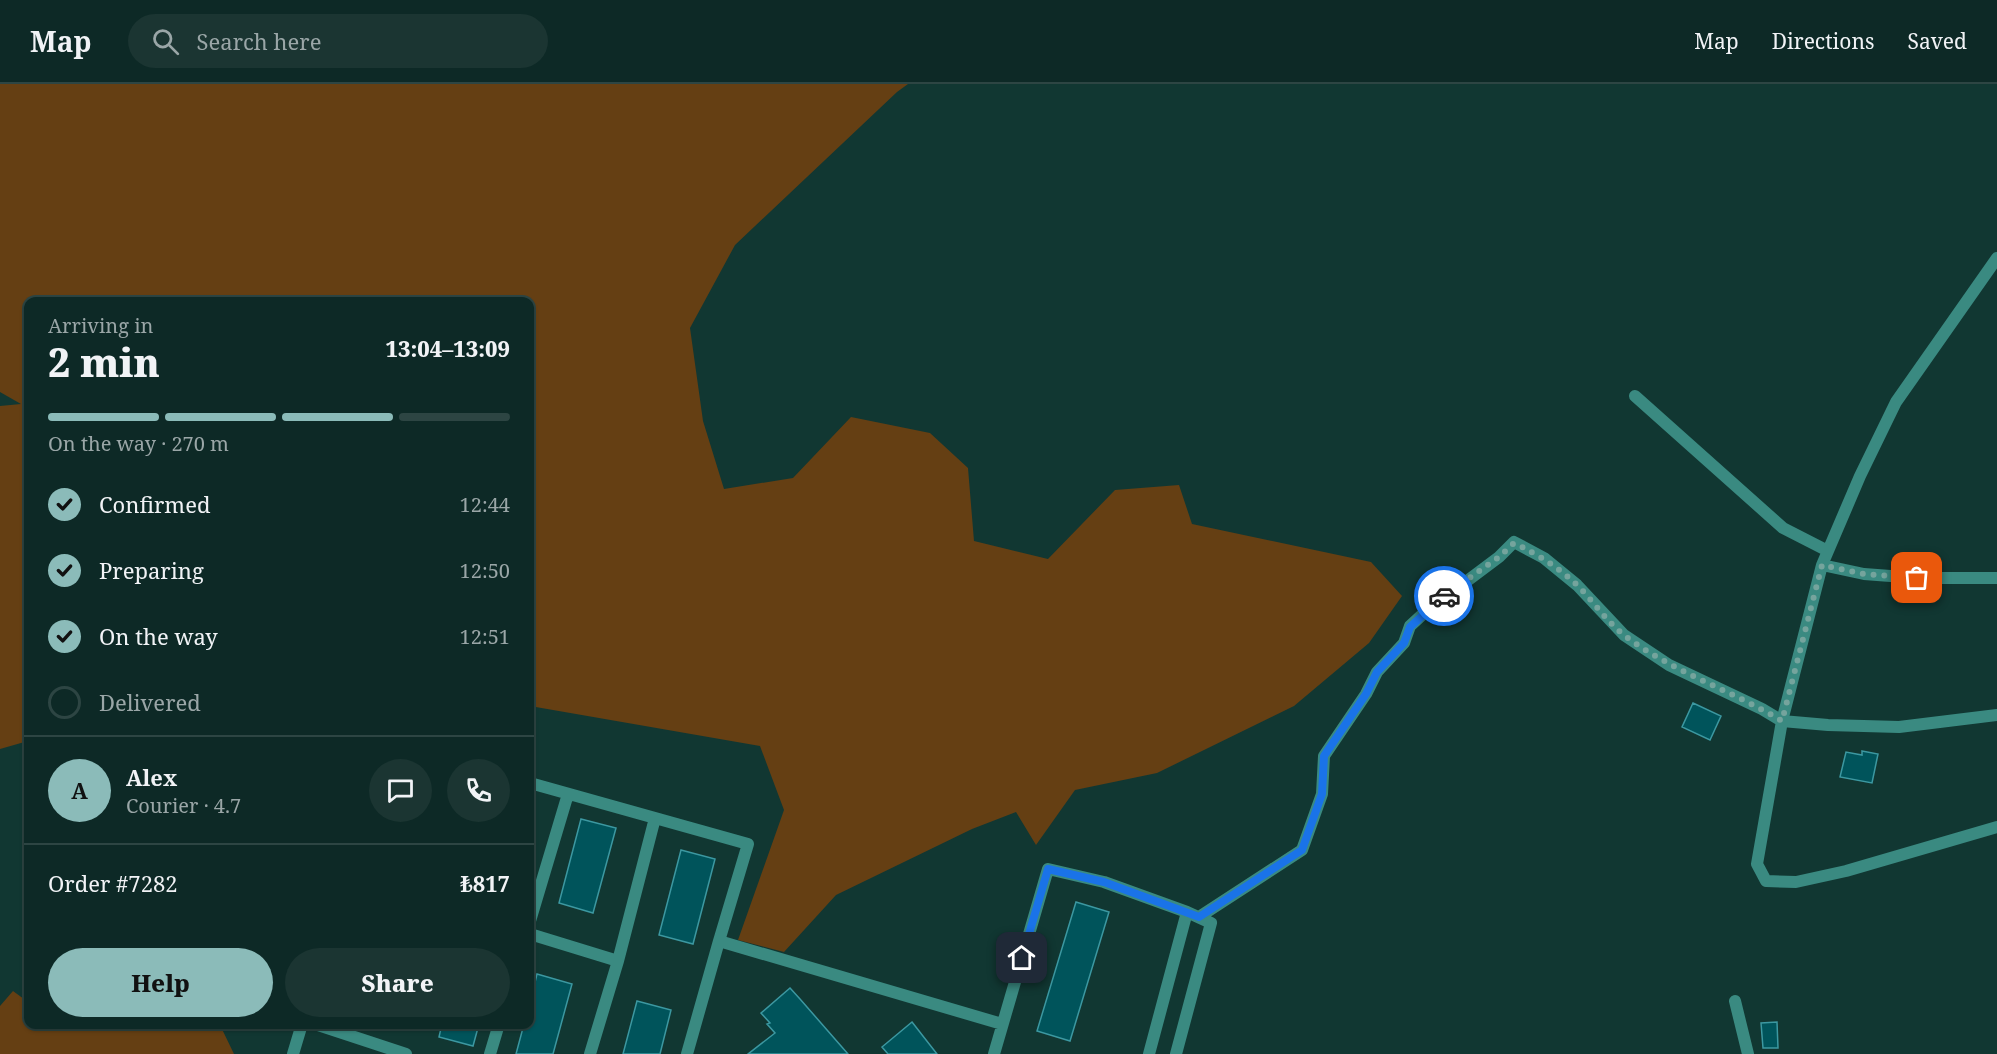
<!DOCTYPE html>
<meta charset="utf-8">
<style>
:root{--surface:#0d2926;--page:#1b3532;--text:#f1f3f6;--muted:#9aa6a7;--line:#2d4543;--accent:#8bbbb9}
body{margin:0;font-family:"Noto Serif",serif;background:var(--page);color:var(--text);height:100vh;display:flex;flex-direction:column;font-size:22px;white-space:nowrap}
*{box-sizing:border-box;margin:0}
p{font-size:20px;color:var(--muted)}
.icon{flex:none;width:33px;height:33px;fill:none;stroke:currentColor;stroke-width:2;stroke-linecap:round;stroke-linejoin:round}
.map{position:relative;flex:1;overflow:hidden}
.details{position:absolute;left:24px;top:213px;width:510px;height:732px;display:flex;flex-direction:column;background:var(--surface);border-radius:12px;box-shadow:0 2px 4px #0004,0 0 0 2px var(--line)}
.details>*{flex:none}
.pin{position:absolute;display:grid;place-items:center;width:51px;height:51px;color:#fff;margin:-26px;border-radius:12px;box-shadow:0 3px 9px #0006}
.courier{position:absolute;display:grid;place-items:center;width:60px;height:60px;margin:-30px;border:4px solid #1a73e8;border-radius:50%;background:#fff;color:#222;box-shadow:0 2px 8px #0007}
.summary em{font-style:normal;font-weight:800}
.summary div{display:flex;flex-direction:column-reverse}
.summary{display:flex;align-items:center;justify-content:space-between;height:102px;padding:0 24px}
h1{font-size:39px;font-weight:800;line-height:45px}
.bar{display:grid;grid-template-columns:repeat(4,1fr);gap:9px 6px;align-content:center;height:72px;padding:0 24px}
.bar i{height:8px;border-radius:4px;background:var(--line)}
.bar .current{background:var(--accent)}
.bar p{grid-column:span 4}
.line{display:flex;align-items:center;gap:15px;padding:0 24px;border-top:2px solid var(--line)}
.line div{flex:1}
.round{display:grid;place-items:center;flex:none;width:63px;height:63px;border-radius:32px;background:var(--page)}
ol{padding:0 24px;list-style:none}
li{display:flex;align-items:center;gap:18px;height:66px}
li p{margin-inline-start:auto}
li .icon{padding:6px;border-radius:50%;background:var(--accent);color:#111;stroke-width:4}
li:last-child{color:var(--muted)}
li i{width:33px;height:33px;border:3px solid var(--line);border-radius:50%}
.button{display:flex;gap:12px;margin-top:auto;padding:12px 24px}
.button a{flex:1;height:69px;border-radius:36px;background:var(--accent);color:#111;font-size:24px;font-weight:800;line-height:69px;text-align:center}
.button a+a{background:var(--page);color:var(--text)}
header{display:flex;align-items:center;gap:36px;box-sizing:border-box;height:84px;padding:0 30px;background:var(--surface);border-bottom:2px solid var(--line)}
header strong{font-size:28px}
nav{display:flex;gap:33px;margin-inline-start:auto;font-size:21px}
.search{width:420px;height:54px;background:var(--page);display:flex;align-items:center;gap:15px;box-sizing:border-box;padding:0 21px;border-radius:33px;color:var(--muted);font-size:22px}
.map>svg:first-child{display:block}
</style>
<header>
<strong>Map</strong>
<div class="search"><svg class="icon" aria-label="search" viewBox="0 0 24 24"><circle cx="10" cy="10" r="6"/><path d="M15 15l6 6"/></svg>Search here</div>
<nav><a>Map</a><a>Directions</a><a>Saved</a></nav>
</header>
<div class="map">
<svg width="1997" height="970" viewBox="0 0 1997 970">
<rect width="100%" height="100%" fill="#113732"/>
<path fill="#653f13" d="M0 0H908L897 8 735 161 690 244 703 337 724 405 793 394 851 333 930 349 968 384 974 457 1048 475 1115 406 1179 401 1192 440 1371 478 1402 512 1369 559 1294 622 1157 689 1075 706 1036 761 1016 728 972 745 836 811 784 868 738 856 784 726 760 662 530 622V218H28V657L0 665V322L21 320 0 308Z
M13 907 28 918V940L220 941 234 970H0V922Z"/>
<path fill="#00545b" stroke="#3c98a1" stroke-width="1.5" d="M1693 619 1721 632 1710 656 1682 643Z
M1862 667 1878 670 1872 699 1840 693 1846 668 1862 671Z
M581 735 616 744 593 829 559 819Z
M681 766 715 775 693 860 659 851Z
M1076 818 1109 828 1070 957 1037 947Z
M537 890 572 900 553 970H516L524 940H530V919Z
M790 904 800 915 848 970H748L775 949 767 940 770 939 761 929Z
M637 917 671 926 660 970H623Z
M912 938 937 970H888L882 963Z
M1777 938 1778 964H1763L1761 939Z
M442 940H479L473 962 439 953Z"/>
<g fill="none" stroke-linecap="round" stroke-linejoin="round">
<path stroke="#3a8a81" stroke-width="12" d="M1997 174 1896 318 1860 392 1822 481 1782 637 1757 780 1766 797 1796 798 1846 787 1997 743
M1635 312 1783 444 1828 467
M1822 481 1864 490 1917 494H1997
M530 699 748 760 719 857
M1199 833 1302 766 1322 710 1324 672 1366 610 1377 588 1404 559 1410 542 1423 530 1499 473 1514 458 1544 474 1577 501 1624 551 1669 581 1762 625 1782 637 1828 641 1899 643 1997 631
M530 837 568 710
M530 850 618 877
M1735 917 1748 970
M315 940 406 970
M293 970 302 940
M490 970 499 940
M590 970 618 877 655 734
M687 970 719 857 1002 940
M994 970 1048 785 1104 798 1187 828
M1149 970 1187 828 1211 839 1176 970"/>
</g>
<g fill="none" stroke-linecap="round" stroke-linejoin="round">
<path stroke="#75a49d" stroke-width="6" stroke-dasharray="0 10.8" d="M1444 512 1499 473 1514 459C1540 472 1557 482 1578 502 1594 518 1607 538 1625 552 1673 588 1731 606 1782 637L1822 481 1864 490 1917 494"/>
<path stroke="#1a73e8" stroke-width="8" d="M1022 874 1048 785 1104 798 1199 833 1302 766 1322 710 1324 672 1366 610 1377 588 1404 559 1410 543 1444 512"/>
</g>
</svg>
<div class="pin" style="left:1917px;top:494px;background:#ea580c"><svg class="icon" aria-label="bag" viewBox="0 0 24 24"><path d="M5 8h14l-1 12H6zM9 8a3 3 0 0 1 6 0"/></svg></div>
<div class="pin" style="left:1022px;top:874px;background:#1f2937"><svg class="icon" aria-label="home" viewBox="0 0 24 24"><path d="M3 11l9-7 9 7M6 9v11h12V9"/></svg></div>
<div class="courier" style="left:1444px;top:512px"><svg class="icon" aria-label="car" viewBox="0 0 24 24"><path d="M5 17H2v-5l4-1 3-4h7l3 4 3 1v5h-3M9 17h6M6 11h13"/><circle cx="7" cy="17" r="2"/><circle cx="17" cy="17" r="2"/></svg></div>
<section class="details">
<div class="summary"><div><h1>2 min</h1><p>Arriving in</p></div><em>13:04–13:09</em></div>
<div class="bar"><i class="current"></i><i class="current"></i><i class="current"></i><i></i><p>On the way · 270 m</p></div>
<ol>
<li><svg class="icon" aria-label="check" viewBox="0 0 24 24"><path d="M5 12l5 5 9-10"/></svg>Confirmed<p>12:44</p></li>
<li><svg class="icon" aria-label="check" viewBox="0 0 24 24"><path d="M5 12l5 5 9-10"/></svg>Preparing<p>12:50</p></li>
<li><svg class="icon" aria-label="check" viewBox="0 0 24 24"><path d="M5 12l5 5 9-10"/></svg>On the way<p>12:51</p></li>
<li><i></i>Delivered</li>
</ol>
<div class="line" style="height:108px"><b class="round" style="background:var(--accent);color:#111">A</b><div><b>Alex</b><p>Courier · 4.7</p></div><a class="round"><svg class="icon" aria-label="chat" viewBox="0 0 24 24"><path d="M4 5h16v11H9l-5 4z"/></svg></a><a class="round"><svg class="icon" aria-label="phone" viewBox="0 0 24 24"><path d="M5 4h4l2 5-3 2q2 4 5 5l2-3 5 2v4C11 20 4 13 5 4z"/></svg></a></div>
<div class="line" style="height:78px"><div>Order #7282</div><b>₺817</b></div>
<div class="button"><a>Help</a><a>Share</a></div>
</section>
</div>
